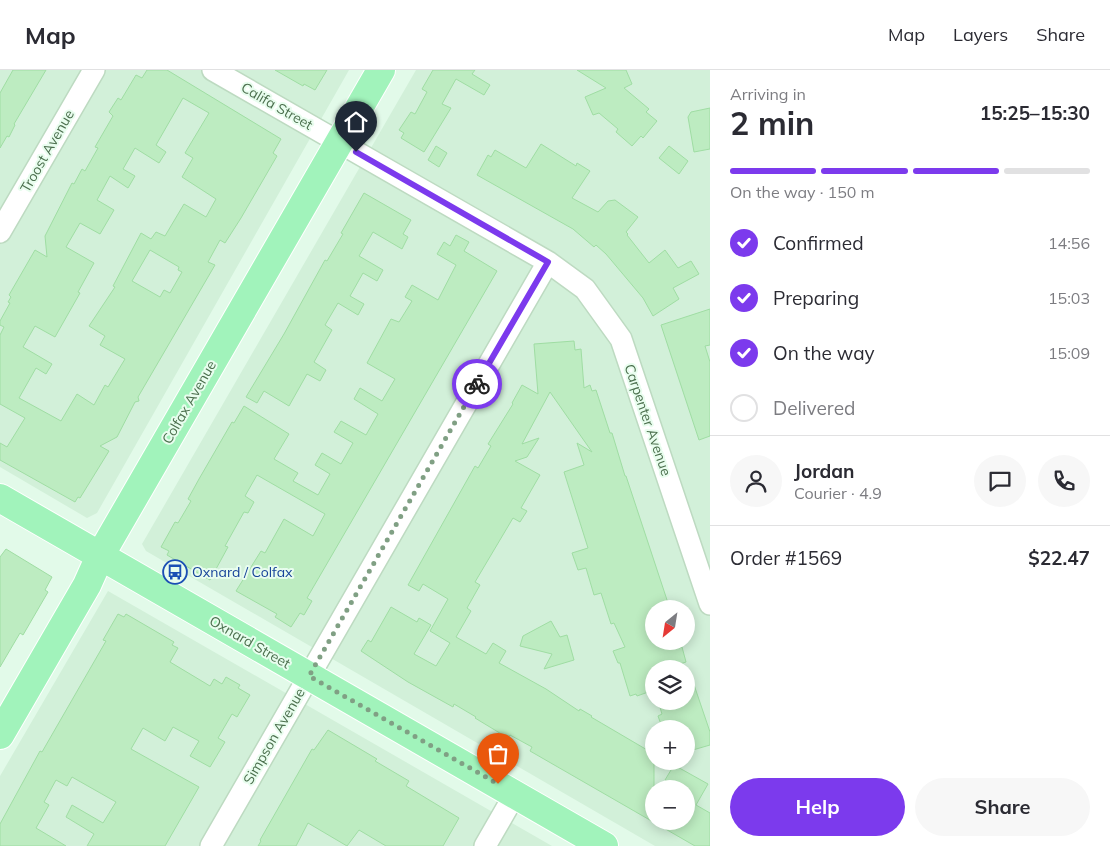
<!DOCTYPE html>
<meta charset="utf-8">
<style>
:root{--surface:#fff;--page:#f7f7f7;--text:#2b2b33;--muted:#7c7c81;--line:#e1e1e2;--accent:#7c3aed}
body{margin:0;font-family:Mulish,sans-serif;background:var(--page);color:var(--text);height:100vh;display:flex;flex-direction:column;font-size:19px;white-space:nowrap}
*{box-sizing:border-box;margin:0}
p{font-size:16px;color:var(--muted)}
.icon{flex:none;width:28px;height:28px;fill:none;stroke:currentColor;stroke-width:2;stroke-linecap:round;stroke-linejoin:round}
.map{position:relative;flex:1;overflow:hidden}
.details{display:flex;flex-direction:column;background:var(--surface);width:400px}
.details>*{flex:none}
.needle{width:32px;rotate:210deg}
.buttons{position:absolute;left:645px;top:530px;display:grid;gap:10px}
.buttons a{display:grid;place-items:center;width:50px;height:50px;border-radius:50%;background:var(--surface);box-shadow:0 2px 12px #0003;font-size:25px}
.pin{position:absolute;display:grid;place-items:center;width:42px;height:42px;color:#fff;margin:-51px -21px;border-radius:50% 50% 50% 0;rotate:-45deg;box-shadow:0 0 5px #0007}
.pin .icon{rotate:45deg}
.courier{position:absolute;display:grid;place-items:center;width:50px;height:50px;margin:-25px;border:4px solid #7c3aed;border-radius:50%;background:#fff;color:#222;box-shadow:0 1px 6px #0007}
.overview em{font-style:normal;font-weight:700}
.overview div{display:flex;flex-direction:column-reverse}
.overview{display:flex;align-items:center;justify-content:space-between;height:85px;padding:0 20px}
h1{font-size:32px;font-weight:700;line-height:38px}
.bar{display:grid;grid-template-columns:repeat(4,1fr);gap:8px 5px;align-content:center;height:60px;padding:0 20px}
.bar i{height:6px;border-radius:4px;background:var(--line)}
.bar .current{background:var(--accent)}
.bar p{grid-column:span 4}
.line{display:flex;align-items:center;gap:12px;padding:0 20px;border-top:1px solid var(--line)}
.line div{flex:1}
.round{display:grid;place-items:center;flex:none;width:52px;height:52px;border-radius:26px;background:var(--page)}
ol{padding:0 20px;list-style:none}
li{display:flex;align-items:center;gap:15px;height:55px}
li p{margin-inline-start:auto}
li .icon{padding:5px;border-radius:50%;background:var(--accent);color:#fff;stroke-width:4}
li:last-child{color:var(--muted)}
li i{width:28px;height:28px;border:2px solid var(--line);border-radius:50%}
.action{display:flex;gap:10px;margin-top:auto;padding:10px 20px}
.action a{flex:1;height:58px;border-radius:30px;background:var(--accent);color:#fff;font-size:20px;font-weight:700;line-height:58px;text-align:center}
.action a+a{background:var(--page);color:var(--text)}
header{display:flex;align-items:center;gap:30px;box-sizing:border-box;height:70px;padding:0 25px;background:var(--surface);border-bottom:1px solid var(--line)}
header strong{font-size:24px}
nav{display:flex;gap:28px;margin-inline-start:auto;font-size:18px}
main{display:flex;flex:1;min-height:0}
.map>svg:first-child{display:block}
</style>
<header>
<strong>Map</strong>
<nav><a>Map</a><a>Layers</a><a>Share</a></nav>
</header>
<main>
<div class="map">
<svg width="710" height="776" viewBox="0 0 710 776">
<rect width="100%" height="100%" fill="#e2fae9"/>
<path fill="#d2f0d9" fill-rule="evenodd" d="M0 0H349L97 443 87 448 0 397Z
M416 0H710V776H655L146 481 142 474ZM654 539H686V571H654ZM654 599H686V631H654ZM654 659H686V691H654ZM654 719H686V751H654Z
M108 521 552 776H0V706Z"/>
<path fill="#bdecc1" stroke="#9fdda3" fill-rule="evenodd" d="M13 0H46L14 54 15 55 9 67 7 66 0 78V23Z
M147 0H167L281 69 273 83 277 86 241 148 225 173 220 170 208 192 215 195 138 327 139 331 135 332 117 367 100 376 109 381 80 428 78 427 75 432 0 390V373L7 377 25 348 0 334V265L4 257 0 255V251L10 233 8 232 11 227 9 225 35 180 47 187 45 166 72 113 74 114 82 99 85 101 98 78 95 77 113 46 109 42 118 28 121 30 136 5 142 8ZM183 28 209 43 185 83 193 88 182 107 216 129 206 147 184 134 165 166 156 162 151 169 141 163 113 216 115 217 89 256 105 266 100 275 125 289 108 317 105 315 94 335 77 324 61 351 19 328 36 298 46 304 52 294 23 277 35 256 55 267 80 223 78 222 94 193 66 177 80 153 100 164 114 140 97 130 110 106 128 118 135 106 123 99 135 78 159 93 166 82 156 75ZM150 180 179 197 178 200 182 202 170 223 164 220 160 227 132 211Z
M275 0H327L315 20 304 14 303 16Z
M433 0H475L472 4 490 15 484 25 456 9 442 34 451 38 424 82 401 68 404 63 399 60 411 42 415 44 427 22 422 19Z
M577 0H626L632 14 624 18 649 39 646 42 657 51 643 68 641 66 632 76 616 62 618 59 599 43 593 45 585 27 606 18Z
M710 38V79L694 82 688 47 691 42Z
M541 74 576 96 577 93 590 101 572 128 598 142 608 131 615 130 638 147 626 162 628 164 627 165 649 193 665 180 678 198 691 191 699 204 673 218 679 229 653 246 643 228 606 184 596 175 594 177 573 159 477 105 488 85 491 87 495 80 526 98Z
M436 76 447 83 439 97 428 90Z
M669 76 688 91 679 104 659 88Z
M364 123 411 150 403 164 408 167 402 179 373 162 359 186 383 200 377 211 363 203 350 226 364 234 358 245 338 233 325 255 332 260 314 292 326 300 320 311 307 304 289 336 264 321 257 333 246 327 284 264 325 190 327 191 343 164 341 163Z
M456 165 469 172 464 181 497 201 307 528 312 531 304 545 300 543 291 557 275 547 277 544 236 521 261 481 265 483 284 449 313 466 325 444 257 405 245 426 254 432 248 443 244 442 225 476 228 477 210 510 167 485 169 481 161 477 175 452 178 453 191 431 188 429 199 409 232 352 234 353 244 336 289 364 274 389 298 403 293 411 318 425 330 404 315 395 322 383 341 394 353 373 334 362 341 351 366 365 378 344 354 329 360 318 382 331 395 309 367 293 391 249 399 252 412 231 405 227 412 215 438 230 456 195 437 184 444 172 450 176Z
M710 239V275L705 276 710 292V366L699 370 661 255Z
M574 271 575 280 581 279 584 318 590 315 592 321 596 320 610 363H612L625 406H626L670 539H654V571H677L679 578 682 577 686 592 665 599H654V620L637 626 636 624 630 626 620 593H618L613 581 625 577 614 553 611 554 601 523 594 525 586 498 578 500 572 483 588 478 564 402 584 395 577 373 592 382 550 322 522 374 539 368 527 387 515 391 540 405 521 438 527 441 520 452 513 448 475 512 480 515 467 538 471 541 456 567 486 584 493 573 506 581 499 593 546 619 579 641 580 639 592 646 591 647 654 684V751H686V719H681L665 710 674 695 708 714 696 735 710 743V776H695L530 681 532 677 510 665 508 668 475 648 476 647 454 634 453 637 408 612 361 581 368 570 371 572 391 537 417 552 419 548 431 555 414 584 436 596 450 573 430 561 448 529 423 514 419 521 408 515 475 396 478 398 491 376 488 374 513 334 512 333 522 315 538 324 534 274Z
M6 479 52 507 45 520 48 522 23 565 20 563 0 597V487Z
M118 544 124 547 126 544 174 572 172 575 178 578 170 592 210 616 214 609 222 614 226 607 240 615 238 618 250 625 237 647 232 644 218 668 225 672 210 697 190 686 199 671 173 657 165 671 143 658 131 679 199 717 165 776H87L94 764 66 747 72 735 103 753 116 732 72 707 67 716 56 710 44 732 49 735 36 758 66 776H0V754L40 681 42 682 91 597 106 571 103 570Z
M551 551 560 567 567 565 574 590 544 599 552 584 520 576 523 566Z
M689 600 710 662V675L686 682V659H666L662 657 658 646 662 644 658 631H686V601Z
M328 660 377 689 375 691 409 711 406 716 459 748 443 776H386L359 760 347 776 308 753 296 776H258L261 771 260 770 312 679 314 680Z"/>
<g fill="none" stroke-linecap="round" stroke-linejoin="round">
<g stroke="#bddac1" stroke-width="24">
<path id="minor" d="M213 0 548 192 585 219 621 269 710 534
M0 162 94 0
M211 776 548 192
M485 776 515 724"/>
</g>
<g stroke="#fff" stroke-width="30">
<path id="major" d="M0 428 604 776
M0 665 87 515 100 486 381 0"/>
</g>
<use href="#minor" stroke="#fff" stroke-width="21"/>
<use href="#major" stroke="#a1f3bb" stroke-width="28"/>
</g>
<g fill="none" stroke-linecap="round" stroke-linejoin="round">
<path stroke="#80a084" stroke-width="5" stroke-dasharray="0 9" d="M477 314 309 606 498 714"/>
<path stroke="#7c3aed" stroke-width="6" d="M356 82 548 192 477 314"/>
</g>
<defs>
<g id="bus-ring" transform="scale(1.25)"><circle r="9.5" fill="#e8fdee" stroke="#1a4fb4" stroke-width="1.5"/><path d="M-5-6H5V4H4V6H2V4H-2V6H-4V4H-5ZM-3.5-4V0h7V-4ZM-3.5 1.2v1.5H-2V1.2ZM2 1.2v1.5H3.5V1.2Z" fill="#1a4fb4"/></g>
</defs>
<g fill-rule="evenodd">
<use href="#bus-ring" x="175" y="502"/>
</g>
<g text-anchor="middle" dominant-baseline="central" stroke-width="4" stroke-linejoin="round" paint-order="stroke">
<g font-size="14" fill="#4b6f4d" stroke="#e8fdee">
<text transform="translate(277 36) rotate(30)">Califa Street</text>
<text transform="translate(47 81) rotate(-60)">Troost Avenue</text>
<text transform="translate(189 332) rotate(-60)">Colfax Avenue</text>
<text transform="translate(648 350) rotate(71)">Carpenter Avenue</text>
<text transform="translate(250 572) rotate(30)">Oxnard Street</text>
<text transform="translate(274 666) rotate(-60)">Simpson Avenue</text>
</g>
<g font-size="14" fill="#164399" stroke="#e8fdee" text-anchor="start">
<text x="192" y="502">Oxnard / Colfax</text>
</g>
</g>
</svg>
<div class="buttons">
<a><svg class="needle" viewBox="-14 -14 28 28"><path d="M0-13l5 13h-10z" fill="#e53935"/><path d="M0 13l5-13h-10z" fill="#7c7c81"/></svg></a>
<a><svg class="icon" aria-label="layers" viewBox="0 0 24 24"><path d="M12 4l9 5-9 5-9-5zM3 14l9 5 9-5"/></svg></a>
<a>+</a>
<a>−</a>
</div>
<div class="pin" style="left:498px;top:714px;background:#ea580c"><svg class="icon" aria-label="bag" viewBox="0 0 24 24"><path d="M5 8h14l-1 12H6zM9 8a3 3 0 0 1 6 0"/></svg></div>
<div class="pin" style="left:356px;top:82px;background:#1f2937"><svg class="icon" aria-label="home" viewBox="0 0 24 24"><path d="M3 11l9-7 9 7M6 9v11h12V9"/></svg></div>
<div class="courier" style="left:477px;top:314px"><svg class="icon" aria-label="bike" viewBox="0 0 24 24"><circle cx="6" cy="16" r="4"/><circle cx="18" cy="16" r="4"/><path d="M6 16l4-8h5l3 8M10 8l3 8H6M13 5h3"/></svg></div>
</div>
<section class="details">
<div class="overview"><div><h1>2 min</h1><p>Arriving in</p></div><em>15:25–15:30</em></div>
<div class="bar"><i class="current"></i><i class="current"></i><i class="current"></i><i></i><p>On the way · 150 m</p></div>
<ol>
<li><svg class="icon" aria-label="check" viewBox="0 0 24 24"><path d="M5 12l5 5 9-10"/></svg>Confirmed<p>14:56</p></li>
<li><svg class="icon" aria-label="check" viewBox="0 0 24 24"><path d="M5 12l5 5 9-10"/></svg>Preparing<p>15:03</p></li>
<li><svg class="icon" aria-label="check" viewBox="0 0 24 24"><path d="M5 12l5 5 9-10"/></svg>On the way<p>15:09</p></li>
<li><i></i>Delivered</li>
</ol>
<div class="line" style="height:90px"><a class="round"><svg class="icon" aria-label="person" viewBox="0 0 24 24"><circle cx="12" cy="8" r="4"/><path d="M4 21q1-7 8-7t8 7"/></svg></a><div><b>Jordan</b><p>Courier · 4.9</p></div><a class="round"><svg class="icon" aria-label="chat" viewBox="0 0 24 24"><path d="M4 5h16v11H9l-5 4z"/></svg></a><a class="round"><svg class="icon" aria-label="phone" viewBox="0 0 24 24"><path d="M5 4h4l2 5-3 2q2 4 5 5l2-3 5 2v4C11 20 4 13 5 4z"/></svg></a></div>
<div class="line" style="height:65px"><div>Order #1569</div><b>$22.47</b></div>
<div class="action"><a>Help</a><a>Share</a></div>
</section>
</main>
